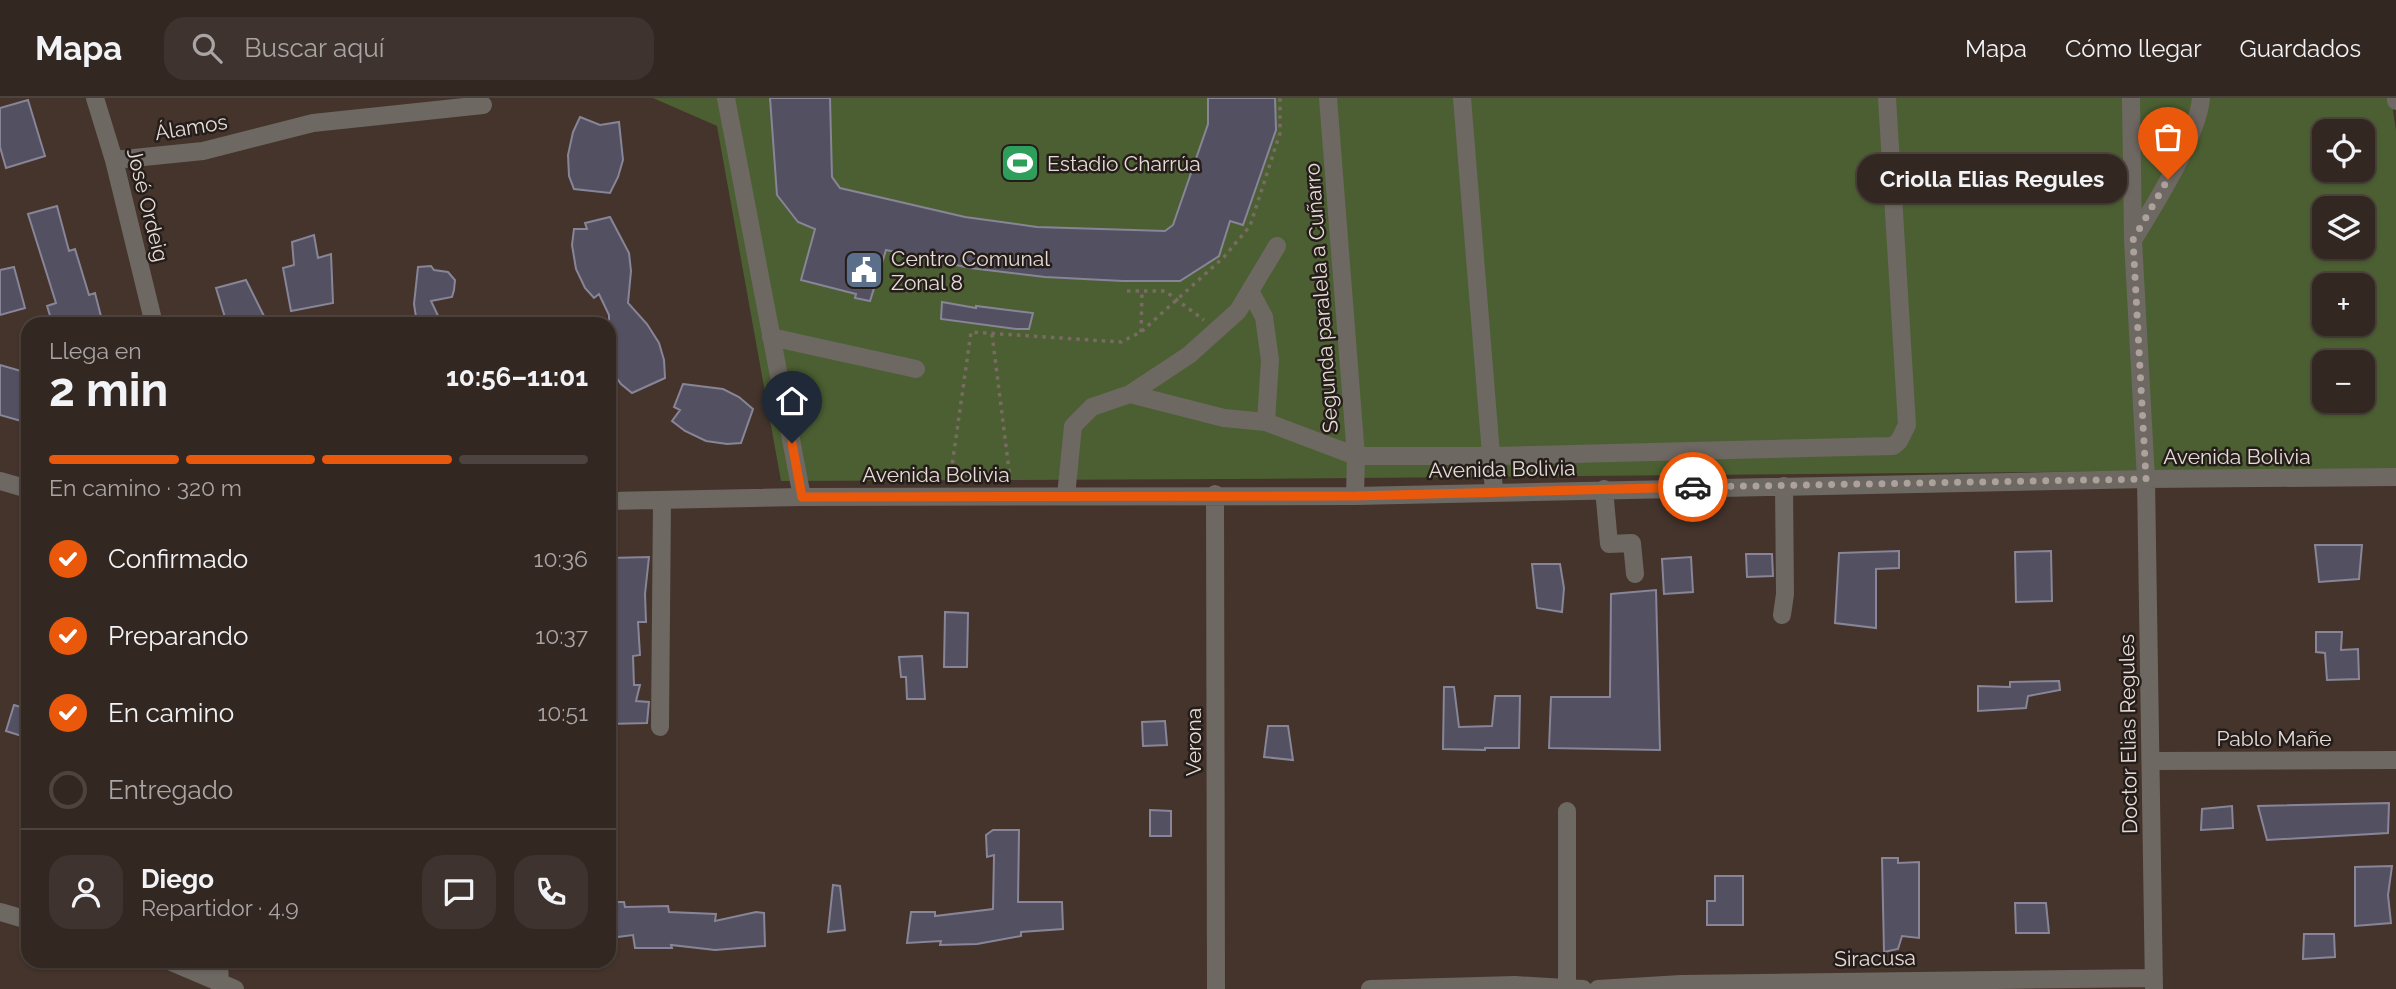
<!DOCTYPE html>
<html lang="es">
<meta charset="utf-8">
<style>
:root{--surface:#332721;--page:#3e332e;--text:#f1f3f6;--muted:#a9a5a5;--line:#4e443f;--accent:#ea580c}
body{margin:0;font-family:Raleway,sans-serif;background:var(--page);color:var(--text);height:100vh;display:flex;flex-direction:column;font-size:26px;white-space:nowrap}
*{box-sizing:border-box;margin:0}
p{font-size:23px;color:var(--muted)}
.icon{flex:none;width:38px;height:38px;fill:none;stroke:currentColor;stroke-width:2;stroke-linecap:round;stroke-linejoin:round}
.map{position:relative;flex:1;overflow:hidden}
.details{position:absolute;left:21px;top:219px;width:595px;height:651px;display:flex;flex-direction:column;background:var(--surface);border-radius:21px;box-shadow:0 2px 5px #0004,0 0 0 2px var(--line)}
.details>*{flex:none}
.controls{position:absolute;left:2312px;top:21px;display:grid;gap:14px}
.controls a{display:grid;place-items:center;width:63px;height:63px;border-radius:14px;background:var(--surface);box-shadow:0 2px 5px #0004,0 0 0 2px var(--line);font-size:35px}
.pin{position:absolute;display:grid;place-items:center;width:60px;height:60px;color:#fff;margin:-72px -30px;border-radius:50% 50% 50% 0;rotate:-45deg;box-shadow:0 0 7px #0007}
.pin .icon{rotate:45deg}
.courier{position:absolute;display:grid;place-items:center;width:70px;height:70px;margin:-35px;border:5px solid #ea580c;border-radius:50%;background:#fff;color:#222;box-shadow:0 2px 9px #0007}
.bubble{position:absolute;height:49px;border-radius:21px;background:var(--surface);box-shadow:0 2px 5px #0004,0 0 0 2px var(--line);font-size:23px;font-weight:700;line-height:49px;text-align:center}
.summary em{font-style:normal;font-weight:700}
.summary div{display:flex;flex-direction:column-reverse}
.summary{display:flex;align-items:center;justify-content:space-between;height:119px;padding:0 28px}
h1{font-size:46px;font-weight:700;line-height:52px}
.bar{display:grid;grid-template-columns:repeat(4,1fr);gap:10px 7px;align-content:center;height:84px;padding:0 28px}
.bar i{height:9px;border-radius:5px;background:var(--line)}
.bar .current{background:var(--accent)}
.bar p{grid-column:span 4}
.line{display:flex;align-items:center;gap:18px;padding:0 28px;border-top:2px solid var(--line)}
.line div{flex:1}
.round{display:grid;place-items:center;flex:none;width:74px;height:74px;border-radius:21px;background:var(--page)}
ol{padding:0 28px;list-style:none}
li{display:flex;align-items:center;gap:21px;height:77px}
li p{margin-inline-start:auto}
li .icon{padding:7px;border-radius:50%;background:var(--accent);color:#fff;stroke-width:4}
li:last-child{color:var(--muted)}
li i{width:38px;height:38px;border:4px solid var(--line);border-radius:50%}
header{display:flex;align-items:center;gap:42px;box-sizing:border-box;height:98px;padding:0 35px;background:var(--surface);border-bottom:2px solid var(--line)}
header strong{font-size:33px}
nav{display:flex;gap:38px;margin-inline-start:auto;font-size:24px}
.search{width:490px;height:63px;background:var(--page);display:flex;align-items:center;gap:18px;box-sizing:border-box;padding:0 24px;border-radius:21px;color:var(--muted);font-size:26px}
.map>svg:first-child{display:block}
</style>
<header>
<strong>Mapa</strong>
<div class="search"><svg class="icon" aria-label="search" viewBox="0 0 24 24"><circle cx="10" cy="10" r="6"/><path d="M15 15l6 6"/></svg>Buscar aquí</div>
<nav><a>Mapa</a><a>Cómo llegar</a><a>Guardados</a></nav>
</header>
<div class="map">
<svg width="2396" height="891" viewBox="0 0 2396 891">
<rect width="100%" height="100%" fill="#44342c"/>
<path fill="#4c5f32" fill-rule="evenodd" d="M653 0H2391L2396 32V371L1230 381 781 383 717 28ZM2324 33H2362V72H2324ZM2324 110H2362V149H2324ZM2324 187H2362V226H2324ZM2324 264H2362V303H2324Z"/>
<path fill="#535061" stroke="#878597" stroke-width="2" d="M770 0H830L832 79 840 90 965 119 1037 129 1165 133 1173 127 1208 26V0H1275L1276 32 1243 127 1230 123 1219 158 1180 183H1123L1045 179 970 170 886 152 870 203 855 200 856 196 801 182 815 131 798 124 777 97Z
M28 2 45 58 6 70 0 49V10Z
M580 19 600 27 619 24 623 62 618 79 610 95 574 91 569 78 568 57 573 34Z
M57 108 69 153 75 151 89 197 95 195 103 226H66L65 221 52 224 47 208 56 205 28 116Z
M610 119 629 155 631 173 628 205 647 226 659 245 664 262 665 280 632 295 621 286 609 269V217L599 196 594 200 585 190 576 171 572 147 574 131H587L585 125Z
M314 137 318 160 331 156 333 205 291 213 283 170 294 167 292 144Z
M431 168 434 172 448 174 455 182 454 192 452 199 431 203 442 226H417L414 206 418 169Z
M14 169 25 210 0 217V172Z
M246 182 268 226H227L216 190Z
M942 204 976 210V208L1033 215 1029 231H1016L941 221Z
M0 267 28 275V325L0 317Z
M683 286 723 291 739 299 753 311 741 345 727 346 706 343 685 333 672 323 680 312 674 309Z
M2315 447H2362L2359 481 2319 484Z
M1899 453V470L1876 471V530L1835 525 1839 455Z
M2051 453 2052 503 2016 504 2015 454Z
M1746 456H1772L1773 478 1747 479Z
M649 459 645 496 646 524H638L640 557 633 558 634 587H640L636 603 649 604 647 625 609 626V460Z
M1691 459 1693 494 1664 496 1662 461Z
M1532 466H1560L1564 490 1562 514 1537 510Z
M1656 492 1660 652 1549 650 1551 599H1610L1611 496Z
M945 514 968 515 967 569H944Z
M2316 534H2342L2341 552 2358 551 2359 581 2327 582 2325 555 2316 554Z
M922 558 925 601H907L906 579H901L899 559Z
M2059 583 2060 592 2028 598 2026 610 1978 613V588L2010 589V584Z
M1444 589H1454L1459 629 1492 628 1495 598H1520L1519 650H1485V652L1443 651Z
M14 607 28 611V640L6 633Z
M1165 623 1167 647 1143 648 1142 624Z
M1268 628H1288L1293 662 1264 659Z
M2389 705 2388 735 2267 742 2258 708Z
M2232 708 2233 730 2201 732 2202 711Z
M1150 712 1171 713V738H1150Z
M993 732H1019L1018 804H1062L1063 831 1021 834V838L977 846 940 847 941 843 907 845 911 814H935V818L993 811 994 757 987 759 986 737Z
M1882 760H1898V765L1919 764V840L1902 838 1898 851 1884 854Z
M2392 768 2388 797 2391 825 2355 828V769Z
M1715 778H1743V827H1707V803H1715Z
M833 787 840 788 845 832 828 834Z
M609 804H624L625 809 668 808 669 814 716 816 715 823 756 814 764 815 765 848 715 852 671 847 672 850H635L633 837 609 840Z
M2015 805H2046L2049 835H2016Z
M2304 836H2334L2335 859 2303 861Z"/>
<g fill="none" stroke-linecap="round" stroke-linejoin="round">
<path stroke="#796b64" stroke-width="3.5" stroke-dasharray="3.5 5" stroke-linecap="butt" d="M1127 193H1165L1204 222
M1141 234 1142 193
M992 236 1010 380
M950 382 971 234 1121 244 1141 234 1224 159 1250 128 1280 35V0"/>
<path stroke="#6e6862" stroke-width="18" d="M95 0 114 62 154 226
M726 0 802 399
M1328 0 1356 358 1355 398
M1462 0 1494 393
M2131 0 2133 142 2146 381 2154 891
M2396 0V3
M114 62 203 53 313 25 483 7
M2133 142C2154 108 2198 38 2201 0
M1250 193 1264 219 1270 262 1266 324
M771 239 916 271
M1130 296 1189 257 1238 213 1277 148
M0 383 28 391
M1604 391 1609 446 1632 445 1635 476
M1215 396 1216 891
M1066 398 1073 328 1092 309 1130 296 1224 320 1266 324 1356 358H1491L1893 348 1899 343 1907 327 1887 0
M609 403 802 399 1355 398 2146 381 2396 379
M1782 517 1785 496 1784 388
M660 629 662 402
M2151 663 2396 662
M1567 713V890
M0 814 28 822
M169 863 235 891
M219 863 220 891
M1370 891 1515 887 1583 891
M1598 891 1681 886 2153 880"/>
</g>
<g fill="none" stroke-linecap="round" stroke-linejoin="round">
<path stroke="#ada19b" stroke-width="7" stroke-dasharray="0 12.6" d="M1693 389 2146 381 2133 142 2168 81"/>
<path stroke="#ea580c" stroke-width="9" d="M792 345 802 399 1355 398 1693 389"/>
</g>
<defs>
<g id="stadium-square" transform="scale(2.0125)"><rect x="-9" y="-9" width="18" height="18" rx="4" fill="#2e9e5b" stroke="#251d1a"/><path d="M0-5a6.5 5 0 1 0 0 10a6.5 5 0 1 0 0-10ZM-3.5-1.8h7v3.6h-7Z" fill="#fff"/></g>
<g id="civic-square" transform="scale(2.0125)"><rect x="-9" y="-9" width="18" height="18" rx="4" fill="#5c6f8a" stroke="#251d1a"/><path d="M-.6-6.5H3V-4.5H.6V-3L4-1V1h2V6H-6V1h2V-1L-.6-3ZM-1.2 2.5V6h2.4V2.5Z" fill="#fff"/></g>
</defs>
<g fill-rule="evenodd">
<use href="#stadium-square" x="1020" y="65"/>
<use href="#civic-square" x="864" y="172"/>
</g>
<g text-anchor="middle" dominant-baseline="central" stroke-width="5" stroke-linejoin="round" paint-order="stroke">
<g font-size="21" fill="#e6dcd7" stroke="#251d1a">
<text transform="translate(191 29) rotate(-9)">Álamos</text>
<text transform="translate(148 107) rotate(76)">José Ordeig</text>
<text transform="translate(1321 200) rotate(-94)">Segunda paralela a Cuñarro</text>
<text x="2237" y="358">Avenida Bolivia</text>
<text transform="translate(1502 371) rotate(-1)">Avenida Bolivia</text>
<text x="936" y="376">Avenida Bolivia</text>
<text transform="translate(2128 636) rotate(-91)">Doctor Elias Regules</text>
<text x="2274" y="640">Pablo Mañe</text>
<text transform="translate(1193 644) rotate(-90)">Verona</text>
<text transform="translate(1875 860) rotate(-1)">Siracusa</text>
</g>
<g font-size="21" fill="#e6dcd7" stroke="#251d1a" text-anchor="start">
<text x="1047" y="65">Estadio Charrúa</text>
<text x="891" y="160">Centro Comunal<tspan x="891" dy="24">Zonal 8</tspan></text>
</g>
</g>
</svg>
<div class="controls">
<a><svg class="icon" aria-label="locate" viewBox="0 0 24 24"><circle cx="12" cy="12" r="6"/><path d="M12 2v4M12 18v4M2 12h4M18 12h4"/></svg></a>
<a><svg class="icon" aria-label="layers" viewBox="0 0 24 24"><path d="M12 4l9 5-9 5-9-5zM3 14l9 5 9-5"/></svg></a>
<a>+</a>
<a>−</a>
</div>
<div class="pin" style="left:2168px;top:81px;background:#ea580c"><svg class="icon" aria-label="bag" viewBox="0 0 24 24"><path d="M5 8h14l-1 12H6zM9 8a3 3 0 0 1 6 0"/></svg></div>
<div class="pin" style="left:792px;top:345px;background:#1f2937"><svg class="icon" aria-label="home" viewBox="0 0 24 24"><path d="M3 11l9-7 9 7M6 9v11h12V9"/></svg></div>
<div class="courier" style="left:1693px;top:389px"><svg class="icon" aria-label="car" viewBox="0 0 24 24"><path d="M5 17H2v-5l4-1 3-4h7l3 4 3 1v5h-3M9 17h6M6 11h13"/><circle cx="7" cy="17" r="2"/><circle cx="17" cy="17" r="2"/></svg></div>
<div class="bubble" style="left:1857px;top:56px;width:270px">Criolla Elias Regules</div>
<section class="details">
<div class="summary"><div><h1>2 min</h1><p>Llega en</p></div><em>10:56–11:01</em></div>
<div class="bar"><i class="current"></i><i class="current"></i><i class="current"></i><i></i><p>En camino · 320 m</p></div>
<ol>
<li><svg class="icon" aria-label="check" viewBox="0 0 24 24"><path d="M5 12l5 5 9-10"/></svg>Confirmado<p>10:36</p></li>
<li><svg class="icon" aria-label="check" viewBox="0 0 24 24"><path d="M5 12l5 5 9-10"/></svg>Preparando<p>10:37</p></li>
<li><svg class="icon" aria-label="check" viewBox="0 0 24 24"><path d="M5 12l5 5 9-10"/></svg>En camino<p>10:51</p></li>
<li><i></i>Entregado</li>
</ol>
<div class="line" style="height:126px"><a class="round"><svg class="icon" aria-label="person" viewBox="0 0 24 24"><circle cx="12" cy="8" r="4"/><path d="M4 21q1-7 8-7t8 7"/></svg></a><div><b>Diego</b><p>Repartidor · 4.9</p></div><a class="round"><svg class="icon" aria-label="chat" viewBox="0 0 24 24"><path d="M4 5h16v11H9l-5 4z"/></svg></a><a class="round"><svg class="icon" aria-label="phone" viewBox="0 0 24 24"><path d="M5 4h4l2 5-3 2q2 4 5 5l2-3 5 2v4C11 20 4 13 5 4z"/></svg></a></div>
</section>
</div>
